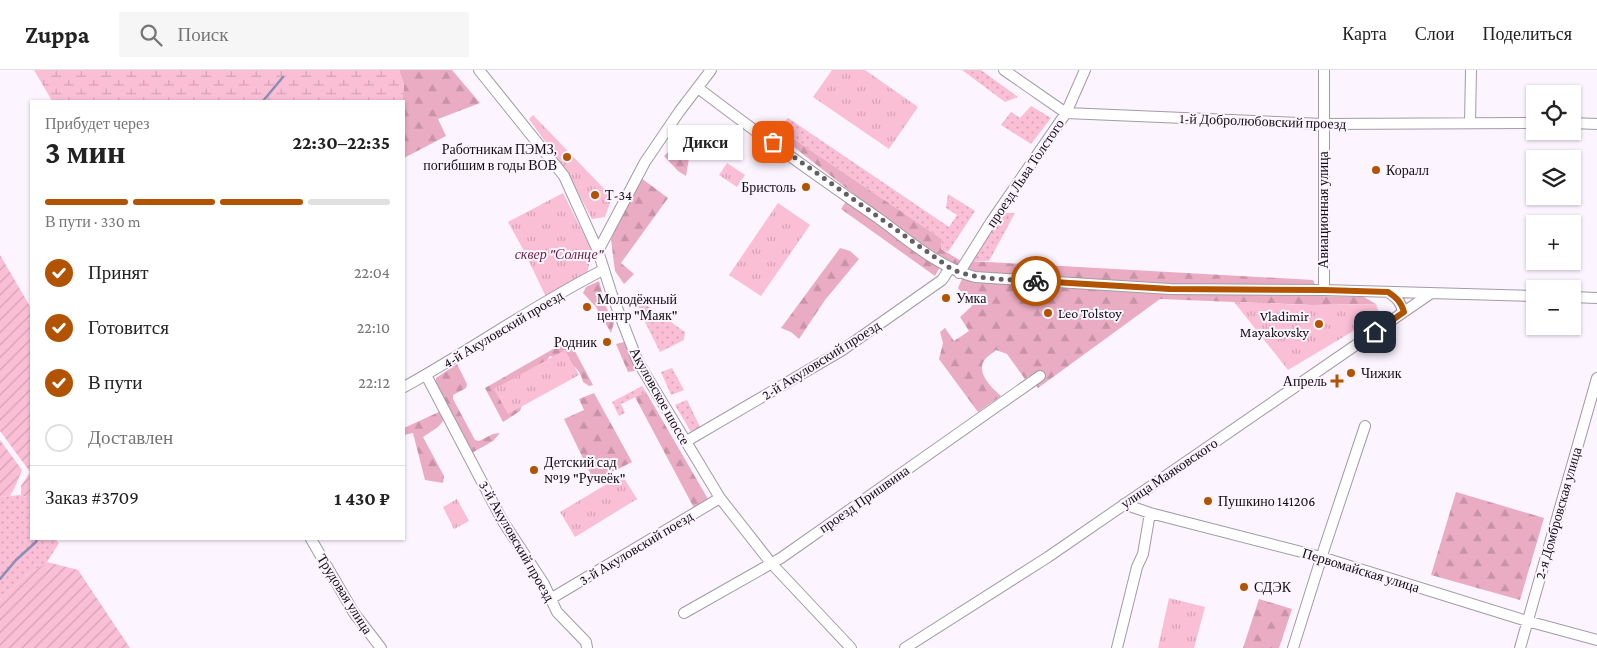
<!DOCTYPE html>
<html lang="ru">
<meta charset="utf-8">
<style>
:root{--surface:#fff;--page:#f6f6f6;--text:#222;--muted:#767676;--line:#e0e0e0;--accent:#b15300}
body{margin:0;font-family:"Crimson Pro",serif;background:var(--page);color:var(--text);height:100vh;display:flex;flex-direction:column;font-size:19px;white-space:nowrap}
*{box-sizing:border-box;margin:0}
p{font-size:16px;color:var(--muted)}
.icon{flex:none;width:28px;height:28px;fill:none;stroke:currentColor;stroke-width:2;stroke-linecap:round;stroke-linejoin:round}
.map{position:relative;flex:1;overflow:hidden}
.side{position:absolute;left:30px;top:30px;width:375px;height:440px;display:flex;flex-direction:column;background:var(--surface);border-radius:0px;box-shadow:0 1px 4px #0004}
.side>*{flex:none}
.tools{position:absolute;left:1526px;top:15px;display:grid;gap:10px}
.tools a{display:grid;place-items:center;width:55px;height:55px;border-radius:0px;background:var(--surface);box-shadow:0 1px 4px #0004;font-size:25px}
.pin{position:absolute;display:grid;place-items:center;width:42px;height:42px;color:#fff;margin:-21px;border-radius:10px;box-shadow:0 2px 8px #0006}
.courier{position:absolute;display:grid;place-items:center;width:50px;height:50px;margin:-25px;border:4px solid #b15300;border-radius:50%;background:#fff;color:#222;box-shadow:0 1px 6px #0007}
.bubble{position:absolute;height:35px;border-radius:0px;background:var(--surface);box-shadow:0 1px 4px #0004;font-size:16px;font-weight:700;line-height:35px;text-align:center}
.headline em{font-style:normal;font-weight:700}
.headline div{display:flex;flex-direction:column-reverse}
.headline{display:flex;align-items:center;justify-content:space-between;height:85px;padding:0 15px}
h1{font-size:32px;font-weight:700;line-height:38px}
.bar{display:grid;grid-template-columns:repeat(4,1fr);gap:8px 5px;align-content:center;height:60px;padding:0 15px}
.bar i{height:6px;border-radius:4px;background:var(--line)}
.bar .current{background:var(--accent)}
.bar p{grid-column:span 4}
.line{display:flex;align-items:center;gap:12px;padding:0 15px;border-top:1px solid var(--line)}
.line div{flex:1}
ol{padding:0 15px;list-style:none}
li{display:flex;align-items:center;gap:15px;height:55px}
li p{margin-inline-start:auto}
li .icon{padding:5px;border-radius:50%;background:var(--accent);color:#fff;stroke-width:4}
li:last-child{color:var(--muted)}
li i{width:28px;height:28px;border:2px solid var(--line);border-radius:50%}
header{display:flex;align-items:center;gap:30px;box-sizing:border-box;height:70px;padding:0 25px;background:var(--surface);border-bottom:1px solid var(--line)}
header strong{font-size:24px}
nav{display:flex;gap:28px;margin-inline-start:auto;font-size:18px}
.search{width:350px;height:45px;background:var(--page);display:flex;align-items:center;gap:12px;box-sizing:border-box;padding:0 18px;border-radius:0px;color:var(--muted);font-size:19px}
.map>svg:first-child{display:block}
</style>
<header>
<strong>Zuppa</strong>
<div class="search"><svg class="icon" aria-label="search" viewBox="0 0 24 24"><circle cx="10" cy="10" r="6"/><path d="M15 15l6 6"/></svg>Поиск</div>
<nav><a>Карта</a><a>Слои</a><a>Поделиться</a></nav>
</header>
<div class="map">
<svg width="1597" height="578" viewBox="0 0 1597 578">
<defs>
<pattern id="grass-dots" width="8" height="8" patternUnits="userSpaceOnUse" patternTransform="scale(1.25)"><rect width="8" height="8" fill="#fabed5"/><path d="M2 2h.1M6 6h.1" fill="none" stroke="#d5a2b6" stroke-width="1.8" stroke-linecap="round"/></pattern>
<pattern id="forest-firs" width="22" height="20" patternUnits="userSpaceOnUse" patternTransform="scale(1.25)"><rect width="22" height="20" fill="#eaacc3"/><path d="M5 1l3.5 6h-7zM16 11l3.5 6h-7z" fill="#c893a6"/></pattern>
<pattern id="wetland-marsh" width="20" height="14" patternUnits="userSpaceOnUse" patternTransform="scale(1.25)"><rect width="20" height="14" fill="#fabed5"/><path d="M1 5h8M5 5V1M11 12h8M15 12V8" fill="none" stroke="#d5a2b6"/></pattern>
<pattern id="park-tufts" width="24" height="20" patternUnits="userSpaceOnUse" patternTransform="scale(1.25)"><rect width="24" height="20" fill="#fabed5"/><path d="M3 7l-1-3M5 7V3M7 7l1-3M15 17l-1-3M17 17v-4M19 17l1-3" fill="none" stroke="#d5a2b6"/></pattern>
<pattern id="garden-furrows" width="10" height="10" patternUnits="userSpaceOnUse" patternTransform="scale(1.25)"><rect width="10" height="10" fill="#fabed5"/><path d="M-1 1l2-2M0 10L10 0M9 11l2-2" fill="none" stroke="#d5a2b6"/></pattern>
</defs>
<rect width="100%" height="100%" fill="#fcf4ff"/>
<path fill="url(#grass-dots)" d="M962 0H981L1018 27 1005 32Z
M1031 36 1051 48 1031 74 1001 55 1011 42 1020 48Z
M788 48 949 157 957 145 946 138 948 124 975 141 948 182 941 179 942 169 779 59Z
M1001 143H1015L989 191H970Z
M639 230 685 262 684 270 660 282 639 240Z
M672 298 684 320 671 325 661 302Z
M642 316 646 322 621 334 625 343 619 346 612 332Z
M687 330 700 357 691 362 675 335Z
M21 425 31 429V469H55L59 473 47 492 26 506 0 530V427Z"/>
<path fill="url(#forest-firs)" d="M399 0H452L480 33 438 49 446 66 404 88V31H402L404 15Z
M779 59 942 169 941 179 963 192 953 201 942 193 935 206 841 139 849 127 933 186 776 63Z
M679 73 690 82 686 106 678 101 664 86Z
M641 108 668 128 621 193 634 204 624 214 615 201 611 170 617 154Z
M840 178 850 181 859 189 825 230 799 269 791 262 781 258Z
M970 191 1313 210 1320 226 1364 227 1376 234 1312 235 1160 229 1038 318 1029 306 1025 309 1007 284 996 280C993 283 989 285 986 288 974 301 991 317 1001 326L978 342 939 289 943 273 940 262 945 258 954 271 969 261 960 247 972 236 958 218Z
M599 211 606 237 614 253 611 263 596 237 583 223 586 217Z
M569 270 593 315 589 316 583 312C580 295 565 290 550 286L526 323 520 341 503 352 485 318Z
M624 272 628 275 639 300 628 302 616 274Z
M457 294 467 314 466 318 453 325V329L475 370 479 371 493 364 500 363 493 371 470 384 435 317 436 308Z
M646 322 708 429 694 438 635 327Z
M594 323 632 392 594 411 564 349 584 340 579 329Z
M441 341 443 351 438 357 423 367 444 406 443 413 425 410 413 363 404 365V358Z
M1456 422 1544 448 1520 530 1431 505Z
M1259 529 1292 539 1279 578H1243Z"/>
<path fill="url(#wetland-marsh)" d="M34 0H399L404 15 403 30 52 31Z"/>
<path fill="url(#park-tufts)" d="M832 0H865L918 37 889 79 813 27Z
M533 45 612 127 605 147 592 149 567 102 529 49Z
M727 93 745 105 737 117 719 105Z
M563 123 592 181 587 204 546 227 524 181 508 152Z
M778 133 810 155 761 226 729 205Z
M1234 232 1312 235 1376 234 1380 245 1288 300Z
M565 280 579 305 508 344 494 319Z
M622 405 637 429 575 467 560 442Z
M457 429 469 451 454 459 443 437Z
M1169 528 1205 537 1194 578H1158Z"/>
<path fill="url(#garden-furrows)" d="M0 185 31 238V429L21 425V416L30 402 0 361Z
M0 370 22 400 14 419 10 426 0 427Z
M47 492 78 500 130 578H0V530L26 506Z"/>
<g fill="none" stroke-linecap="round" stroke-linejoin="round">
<path stroke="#8a8eb6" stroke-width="2.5" d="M263 31 283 7
M0 509 16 490 36 472 37 469"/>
<g stroke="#a29ba5" stroke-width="12">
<path id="minor" d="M479 0 564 106 598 181 612 225 638 292 720 428 771 493 851 578
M1004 0 1066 43 1323 54 1535 53
M698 18C757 63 817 106 878 148 907 169 939 198 975 207L1170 219 1324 220 1535 226
M1470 53 1471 0
M1572 53 1597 54
M598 181 645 92 679 42 711 0
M959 203 991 152 1066 43 1085 0
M1324 220V0
M1388 222C1397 228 1401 232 1403 242
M1572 227 1597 228
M426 305 502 450 544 514 557 542 586 572 587 578
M404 317C471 280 534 235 603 200
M685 372 841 281 942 210 950 198
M1124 434 1150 443 1321 487 1527 551 1597 570
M311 469 354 543 381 578
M552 528 720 428
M684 543 781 488 1040 306
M905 578 1048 487 1430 224
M1117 578 1137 497 1143 484 1150 443
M1293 578 1325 476 1365 356
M1520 578 1597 308"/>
</g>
<use href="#minor" stroke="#fff" stroke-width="10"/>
</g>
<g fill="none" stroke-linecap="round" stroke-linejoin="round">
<path stroke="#635f65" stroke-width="5" stroke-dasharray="0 9" d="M773 72 950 198C976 211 1008 209 1036 211"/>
<path stroke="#b15300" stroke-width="6" d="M1036 211 1170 219 1324 220 1388 222C1397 228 1401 232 1404 242L1375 262"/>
</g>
<g fill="#b15300" stroke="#fcf4ff" stroke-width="2">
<circle cx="567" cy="87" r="5"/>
<circle cx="1376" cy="100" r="5"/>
<circle cx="806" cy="117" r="5"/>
<circle cx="595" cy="125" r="5"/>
<circle cx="946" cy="228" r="5"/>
<circle cx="587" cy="237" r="5"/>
<circle cx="1048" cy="243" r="5"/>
<circle cx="1319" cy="254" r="5"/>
<circle cx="607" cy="272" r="5"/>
<circle cx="1351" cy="303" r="5"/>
<path d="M1334.5 303.5h5v5h5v5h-5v5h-5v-5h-5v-5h5z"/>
<circle cx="534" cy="400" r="5"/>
<circle cx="1208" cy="431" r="5"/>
<circle cx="1244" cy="517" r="5"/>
</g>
<g text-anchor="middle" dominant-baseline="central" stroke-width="4" stroke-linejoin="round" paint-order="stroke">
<g font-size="14" fill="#110f12" stroke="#fcf4ff">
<text transform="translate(1263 51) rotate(2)">1-й Добролюбовский проезд</text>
<text transform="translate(1025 103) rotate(-56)">проезд Льва Толстого</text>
<text transform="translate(1323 140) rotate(-90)">Авиационная улица</text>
<text transform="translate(503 259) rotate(-31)">4-й Акуловский проезд</text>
<text transform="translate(821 290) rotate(-32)">2-й Акуловский проезд</text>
<text transform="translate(660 326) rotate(61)">Акуловское шоссе</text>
<text transform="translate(1169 403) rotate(-34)">улица Маяковского</text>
<text transform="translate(864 429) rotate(-35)">проезд Пришвина</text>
<text transform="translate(1558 443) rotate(-74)">2-я Домбровская улица</text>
<text transform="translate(517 471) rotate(60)">3-й Акуловский проезд</text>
<text transform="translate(636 478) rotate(-31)">3-й Акуловский поезд</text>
<text transform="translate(1361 500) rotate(17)">Первомайская улица</text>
<text transform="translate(345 524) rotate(58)">Трудовая улица</text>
</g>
<g font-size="14" fill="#110f12" stroke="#fcf4ff" text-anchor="start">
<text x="557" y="79" text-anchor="end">Работникам ПЭМЗ,<tspan x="557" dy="16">погибшим в годы ВОВ</tspan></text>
<text x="1386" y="100">Коралл</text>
<text x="796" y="117" text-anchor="end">Бристоль</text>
<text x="605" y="125">Т-34</text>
<text x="956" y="228">Умка</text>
<text x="597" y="229">Молодёжный<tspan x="597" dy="16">центр "Маяк"</tspan></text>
<text x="1058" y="243">Leo Tolstoy</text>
<text x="1309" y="246" text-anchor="end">Vladimir<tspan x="1309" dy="16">Mayakovsky</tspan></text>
<text x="597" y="272" text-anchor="end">Родник</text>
<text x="1361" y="303">Чижик</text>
<text x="1327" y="311" text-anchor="end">Апрель</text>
<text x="544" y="392">Детский сад<tspan x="544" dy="16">№19 "Ручеёк"</tspan></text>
<text x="1218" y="431">Пушкино 141206</text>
<text x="1254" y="517">СДЭК</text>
</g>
<g font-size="14" font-style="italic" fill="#651e40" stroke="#fcf4ff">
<text x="559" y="184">сквер "Солнце"</text>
</g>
</g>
</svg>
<div class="tools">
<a><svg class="icon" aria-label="locate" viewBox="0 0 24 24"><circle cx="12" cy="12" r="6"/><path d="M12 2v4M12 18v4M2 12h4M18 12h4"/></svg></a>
<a><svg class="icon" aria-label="layers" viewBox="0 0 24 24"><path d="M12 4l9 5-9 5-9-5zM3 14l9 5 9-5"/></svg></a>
<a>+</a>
<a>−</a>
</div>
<div class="pin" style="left:773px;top:72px;background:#ea580c"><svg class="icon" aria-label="bag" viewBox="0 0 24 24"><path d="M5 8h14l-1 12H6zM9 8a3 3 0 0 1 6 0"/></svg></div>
<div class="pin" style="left:1375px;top:262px;background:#1f2937"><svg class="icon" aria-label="home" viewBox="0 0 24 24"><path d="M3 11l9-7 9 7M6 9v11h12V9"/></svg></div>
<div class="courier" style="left:1036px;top:211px"><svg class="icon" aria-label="bike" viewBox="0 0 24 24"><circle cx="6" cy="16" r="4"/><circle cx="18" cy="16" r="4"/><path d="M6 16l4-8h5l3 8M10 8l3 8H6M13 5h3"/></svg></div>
<div class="bubble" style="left:668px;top:55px;width:75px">Дикси</div>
<section class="side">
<div class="headline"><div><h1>3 мин</h1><p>Прибудет через</p></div><em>22:30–22:35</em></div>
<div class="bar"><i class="current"></i><i class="current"></i><i class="current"></i><i></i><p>В пути · 330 m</p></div>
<ol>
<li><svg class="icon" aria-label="check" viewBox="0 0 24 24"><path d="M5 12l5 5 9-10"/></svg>Принят<p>22:04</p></li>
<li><svg class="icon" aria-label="check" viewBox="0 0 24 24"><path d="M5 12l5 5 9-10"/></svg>Готовится<p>22:10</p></li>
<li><svg class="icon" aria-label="check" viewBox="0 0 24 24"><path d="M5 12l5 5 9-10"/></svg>В пути<p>22:12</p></li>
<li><i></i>Доставлен</li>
</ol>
<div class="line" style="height:65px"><div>Заказ #3709</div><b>1 430 ₽</b></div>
</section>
</div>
